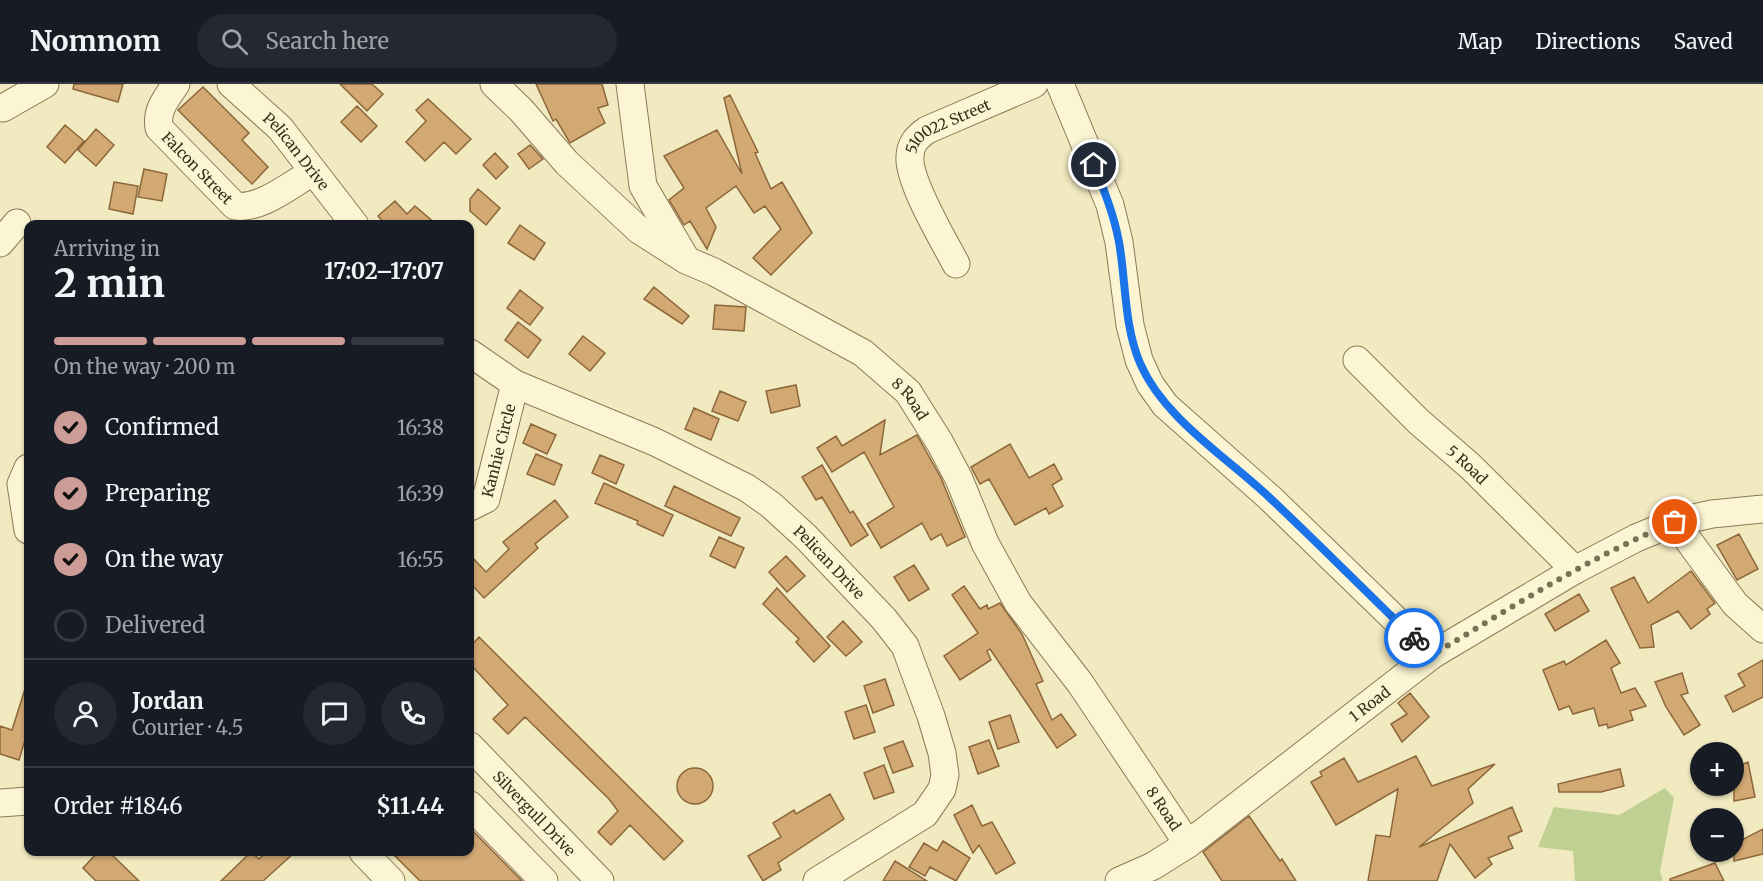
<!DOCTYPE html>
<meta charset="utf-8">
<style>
:root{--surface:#171b24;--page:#242831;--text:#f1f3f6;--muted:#9ea1a6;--line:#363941;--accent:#cc9d97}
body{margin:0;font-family:Merriweather,serif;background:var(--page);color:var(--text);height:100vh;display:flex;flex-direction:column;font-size:22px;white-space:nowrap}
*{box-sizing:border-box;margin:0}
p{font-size:20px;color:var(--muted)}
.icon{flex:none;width:33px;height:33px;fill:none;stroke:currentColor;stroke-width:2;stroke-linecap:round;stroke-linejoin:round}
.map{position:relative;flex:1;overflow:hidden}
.side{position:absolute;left:24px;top:136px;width:450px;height:636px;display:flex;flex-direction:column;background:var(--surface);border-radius:12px;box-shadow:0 2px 4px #0004}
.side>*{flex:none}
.controls{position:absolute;left:1690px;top:658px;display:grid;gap:12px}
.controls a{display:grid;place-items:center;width:54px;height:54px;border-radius:50%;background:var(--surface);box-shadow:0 2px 4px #0004;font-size:30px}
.pin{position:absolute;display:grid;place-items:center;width:51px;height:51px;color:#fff;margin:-26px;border:3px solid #fff;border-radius:50%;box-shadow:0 2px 6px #0007}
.courier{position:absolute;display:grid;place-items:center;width:60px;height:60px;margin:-30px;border:4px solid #1a73e8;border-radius:50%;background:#fff;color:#222;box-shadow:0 2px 8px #0007}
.headline em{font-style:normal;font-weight:700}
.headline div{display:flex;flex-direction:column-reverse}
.headline{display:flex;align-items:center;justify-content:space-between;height:102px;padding:0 30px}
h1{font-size:39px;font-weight:700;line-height:45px}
.bar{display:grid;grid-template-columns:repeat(4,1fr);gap:9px 6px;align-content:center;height:72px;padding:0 30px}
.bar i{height:8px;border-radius:4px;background:var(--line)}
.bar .active{background:var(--accent)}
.bar p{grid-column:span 4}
.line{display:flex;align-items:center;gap:15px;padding:0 30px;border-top:2px solid var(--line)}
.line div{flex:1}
.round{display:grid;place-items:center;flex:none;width:63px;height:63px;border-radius:32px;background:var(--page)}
ol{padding:0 30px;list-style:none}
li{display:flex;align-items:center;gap:18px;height:66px}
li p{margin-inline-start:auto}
li .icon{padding:6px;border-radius:50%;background:var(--accent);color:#111;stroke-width:4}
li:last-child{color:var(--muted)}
li i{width:33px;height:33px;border:3px solid var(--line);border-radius:50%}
header{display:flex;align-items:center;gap:36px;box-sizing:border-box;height:84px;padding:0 30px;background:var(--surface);border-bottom:2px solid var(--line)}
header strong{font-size:28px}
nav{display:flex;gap:33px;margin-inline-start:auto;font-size:21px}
.search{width:420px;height:54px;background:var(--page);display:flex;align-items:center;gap:15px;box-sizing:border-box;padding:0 21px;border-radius:33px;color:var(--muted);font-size:22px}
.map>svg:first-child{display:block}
</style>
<header>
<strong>Nomnom</strong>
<div class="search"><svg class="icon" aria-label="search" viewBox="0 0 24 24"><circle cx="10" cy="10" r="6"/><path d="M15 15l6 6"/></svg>Search here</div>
<nav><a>Map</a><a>Directions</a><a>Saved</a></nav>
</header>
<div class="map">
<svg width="1763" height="797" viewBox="0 0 1763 797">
<rect width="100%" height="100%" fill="#f1e9c0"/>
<path fill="#c0d093" d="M1665 704 1674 714 1660 787 1663 797H1575L1573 767 1538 763 1554 723 1619 731Z"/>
<path fill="#d2a873" stroke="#8c673a" stroke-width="1.5" d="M74 0H123L118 18 73 5Z
M340 0H372L383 10 367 27Z
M536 0H602L608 21 598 24 605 39 570 59 556 35 553 37Z
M203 3 249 49 242 56 268 83 252 100 178 26Z
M730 11 758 68 755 69 771 105 782 98 812 149 771 191 753 174 781 145 765 122 754 129 736 102 706 124 716 143 707 165 690 137 684 141 669 116 684 104 664 72 717 46 742 90 724 14Z
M428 15 471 55 456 70 444 58 425 77 406 58 426 37 416 26Z
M357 22 377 42 361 58 341 38Z
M65 41 84 57 65 79 47 63Z
M96 45 114 61 96 82 78 66Z
M530 61 543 75 529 85 518 70Z
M495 69 508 83 496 95 483 81Z
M144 85 167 90 162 117 138 113Z
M114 98 138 102 133 130 109 125Z
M478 105 500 124 486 141 470 127V115Z
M395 117 407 130 415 122 437 141H386L378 132Z
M520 141 545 159 534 176 508 159Z
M654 203 689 232 682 240 644 215Z
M520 206 543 224 530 241 507 224Z
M715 221 746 223 744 247 713 245Z
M518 238 541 256 528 274 505 256Z
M583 252 605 269 590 287 569 270Z
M796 301 800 322 771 329 766 307Z
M720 307 746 318 738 337 712 327Z
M694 324 719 335 711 356 685 345Z
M885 336 880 371 917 351 941 394 965 453 947 462 941 450 931 456 922 439 881 464 867 440 894 423 864 368 832 388 817 364 836 352 842 362Z
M531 340 556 351 547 370 523 359Z
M1010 360 1029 394 1054 380 1062 395 1052 401 1063 422 1049 430 1046 424 1015 441 989 395 980 400 971 383Z
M536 370 562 381 554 401 527 390Z
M600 371 624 381 616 400 592 389Z
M822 381 850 429 853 427 868 451 851 462 822 413 816 416 802 393Z
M604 399 673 431 663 452 637 440 638 437 595 419Z
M674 402 740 434 731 452 665 422Z
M555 416 568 433 535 460 538 464 484 514 470 499V471L486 488 509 465 503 458Z
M1739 450 1758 485 1737 496 1717 461Z
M719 453 744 464 735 484 710 472Z
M786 472 805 492 787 508 769 488Z
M914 481 929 505 909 517 894 493Z
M1691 487 1715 519 1707 525 1710 530 1691 545 1678 527 1651 541 1654 563 1640 564 1611 504 1634 493 1648 519Z
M964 502 980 525 987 521 988 525 1000 519 1022 550 1043 597 1036 600 1052 636 1061 630 1076 651 1057 664 990 565 987 567 991 576 960 596 944 572 978 549 952 511Z
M777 504 830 562 814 578 796 558 799 555 763 520Z
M1579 510 1589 527 1555 547 1545 530Z
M843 537 862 558 846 572 827 553Z
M479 553 683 757 664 776 630 741 611 761 598 748 618 727 609 715 525 633 508 650 493 635 508 621 470 580V563Z
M1606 556 1620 579 1611 584 1621 609 1635 604 1646 622 1630 627 1633 636 1608 644 1607 640 1599 642 1594 624 1573 630 1569 622 1559 626 1543 586 1564 577 1566 581Z
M1763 576V613L1733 628 1725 612 1745 602 1738 590Z
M1682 589 1688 609 1681 611 1700 641 1684 651 1666 623 1655 598Z
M885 595 894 621 873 629 864 602Z
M25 605 28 606V646L19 676 0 670V642L12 646Z
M1410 609 1429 633 1402 658 1391 640 1407 630 1398 619Z
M866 621 875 648 854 655 845 628Z
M1010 631 1019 658 998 665 989 638Z
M989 656 999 682 978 690 969 663Z
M903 657 913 682 893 689 884 664Z
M1416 672 1432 702 1495 680 1468 705 1473 719 1419 763 1512 723 1522 747 1508 753 1513 764 1488 774 1492 780 1475 794 1450 760 1437 797H1368L1376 751 1390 753 1398 705 1336 741 1311 698 1322 692 1320 688 1344 674 1358 698Z
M1748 678 1755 713 1734 717V684Z
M884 681 894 708 874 715 864 689Z
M677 702a18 18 0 1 1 36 0a18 18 0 1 1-36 0Z
M1620 685 1624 702 1601 708H1559L1558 700Z
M830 710 844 735 778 779 781 786 763 797 748 772 781 753 773 739 794 726 796 730Z
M972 721 982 742 992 738 1015 779 996 790 979 761 973 769 954 731Z
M1249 732 1280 777 1282 775 1296 797H1222L1203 768Z
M470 744 522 797H420L391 768H470Z
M1763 745V770L1734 777V760Z
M943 757 970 774 956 797 930 783 925 792 909 783 924 759 937 767Z
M98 768H109L139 797H96L83 784Z
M251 768 259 775 266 768H295L263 797H221Z
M895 777 927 797H883Z
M1715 779 1724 797H1670V795Z"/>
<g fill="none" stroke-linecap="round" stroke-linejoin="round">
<g stroke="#8b7a56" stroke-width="29">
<g id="minor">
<path id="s1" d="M176 0C166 15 156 26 159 44L235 122C261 126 291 100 313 88"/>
<path id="s2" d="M231 0 280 44 355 141"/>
<path id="s3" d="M494 0 521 26 567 79 639 146 686 176 714 188 863 269 908 308 940 359 959 395 985 459 1018 519 1080 599 1188 760"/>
<path d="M630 0 643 102 686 175"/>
<path d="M1060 0 1110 121 1119 158 1130 241 1139 276 1150 300 1165 321 1270 414 1432 571"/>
<path d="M3 24 45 0"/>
<path d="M0 159 17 139"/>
<path id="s4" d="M956 180C944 157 908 97 910 73 910 60 917 53 927 46L1034 0"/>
<path id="s5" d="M470 269 515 300 655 358 747 404 771 421 806 453 884 535 905 562 931 632 942 669 945 691 942 705 925 730 817 797"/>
<path id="s6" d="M1357 276 1418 337 1470 382 1575 486"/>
<path d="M28 384 21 400 28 446"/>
<path id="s7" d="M470 423 486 415 515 300"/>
<path d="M1675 438 1735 520 1763 545"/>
<path id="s8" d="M470 662 600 797"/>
<path d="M0 719 28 717"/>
<path d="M470 721 544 797"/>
<path d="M363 768 391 797"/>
<path id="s9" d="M1119 797 1153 782 1188 760 1432 571 1575 486 1636 454 1675 438 1712 430 1763 425"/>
</g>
</g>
<use href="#minor" stroke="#fbf5d3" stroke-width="27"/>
</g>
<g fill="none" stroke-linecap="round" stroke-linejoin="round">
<path stroke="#797055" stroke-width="6" stroke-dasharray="0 10.8" d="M1414 554 1432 571C1511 524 1589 473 1675 438"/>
<path stroke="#1a73e8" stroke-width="8" d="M1094 81C1104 106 1114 131 1119 158 1126 197 1124 242 1140 279 1164 335 1227 373 1271 415 1319 460 1366 508 1414 554"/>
</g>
<g text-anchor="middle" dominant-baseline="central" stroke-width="4.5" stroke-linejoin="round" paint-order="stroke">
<g font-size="15" fill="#392f1c" stroke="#f8f2d0">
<text stroke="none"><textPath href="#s4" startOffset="170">510022 Street</textPath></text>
<text stroke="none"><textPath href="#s2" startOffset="94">Pelican Drive</textPath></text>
<text stroke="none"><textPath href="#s1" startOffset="104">Falcon Street</textPath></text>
<text stroke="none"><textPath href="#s3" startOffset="528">8 Road</textPath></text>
<text stroke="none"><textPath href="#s7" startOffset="68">Kanhie Circle</textPath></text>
<text stroke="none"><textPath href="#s6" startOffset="152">5 Road</textPath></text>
<text stroke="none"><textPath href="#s5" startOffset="420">Pelican Drive</textPath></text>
<text stroke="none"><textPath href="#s9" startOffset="308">1 Road</textPath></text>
<text stroke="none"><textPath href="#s3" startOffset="1012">8 Road</textPath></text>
<text stroke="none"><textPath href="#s8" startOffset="93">Silvergull Drive</textPath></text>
</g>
</g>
</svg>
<div class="controls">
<a>+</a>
<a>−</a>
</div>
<div class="pin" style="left:1675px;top:438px;background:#ea580c"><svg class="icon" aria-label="bag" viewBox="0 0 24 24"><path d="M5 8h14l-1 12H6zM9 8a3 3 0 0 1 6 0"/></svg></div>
<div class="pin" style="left:1094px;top:81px;background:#1f2937"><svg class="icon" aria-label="home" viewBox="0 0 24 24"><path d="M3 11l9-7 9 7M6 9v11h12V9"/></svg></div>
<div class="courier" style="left:1414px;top:554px"><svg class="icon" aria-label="bike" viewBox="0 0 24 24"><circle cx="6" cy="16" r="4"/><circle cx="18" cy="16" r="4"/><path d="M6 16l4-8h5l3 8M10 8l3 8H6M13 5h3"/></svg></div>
<section class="side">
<div class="headline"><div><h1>2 min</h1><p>Arriving in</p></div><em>17:02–17:07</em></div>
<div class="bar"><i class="active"></i><i class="active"></i><i class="active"></i><i></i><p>On the way · 200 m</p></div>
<ol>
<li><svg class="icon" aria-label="check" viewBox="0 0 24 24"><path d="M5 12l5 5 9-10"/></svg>Confirmed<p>16:38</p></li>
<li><svg class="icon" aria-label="check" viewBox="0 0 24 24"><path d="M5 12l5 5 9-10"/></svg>Preparing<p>16:39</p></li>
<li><svg class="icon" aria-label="check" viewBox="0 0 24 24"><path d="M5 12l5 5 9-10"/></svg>On the way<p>16:55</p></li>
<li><i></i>Delivered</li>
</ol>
<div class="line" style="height:108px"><a class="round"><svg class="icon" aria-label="person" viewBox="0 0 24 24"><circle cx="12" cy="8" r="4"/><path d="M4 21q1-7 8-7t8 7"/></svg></a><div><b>Jordan</b><p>Courier · 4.5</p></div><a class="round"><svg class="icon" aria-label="chat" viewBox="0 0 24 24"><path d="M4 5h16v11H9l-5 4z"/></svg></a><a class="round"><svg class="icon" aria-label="phone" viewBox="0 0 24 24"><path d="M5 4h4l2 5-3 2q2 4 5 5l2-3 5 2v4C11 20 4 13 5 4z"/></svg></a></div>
<div class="line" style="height:78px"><div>Order #1846</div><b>$11.44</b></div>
</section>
</div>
